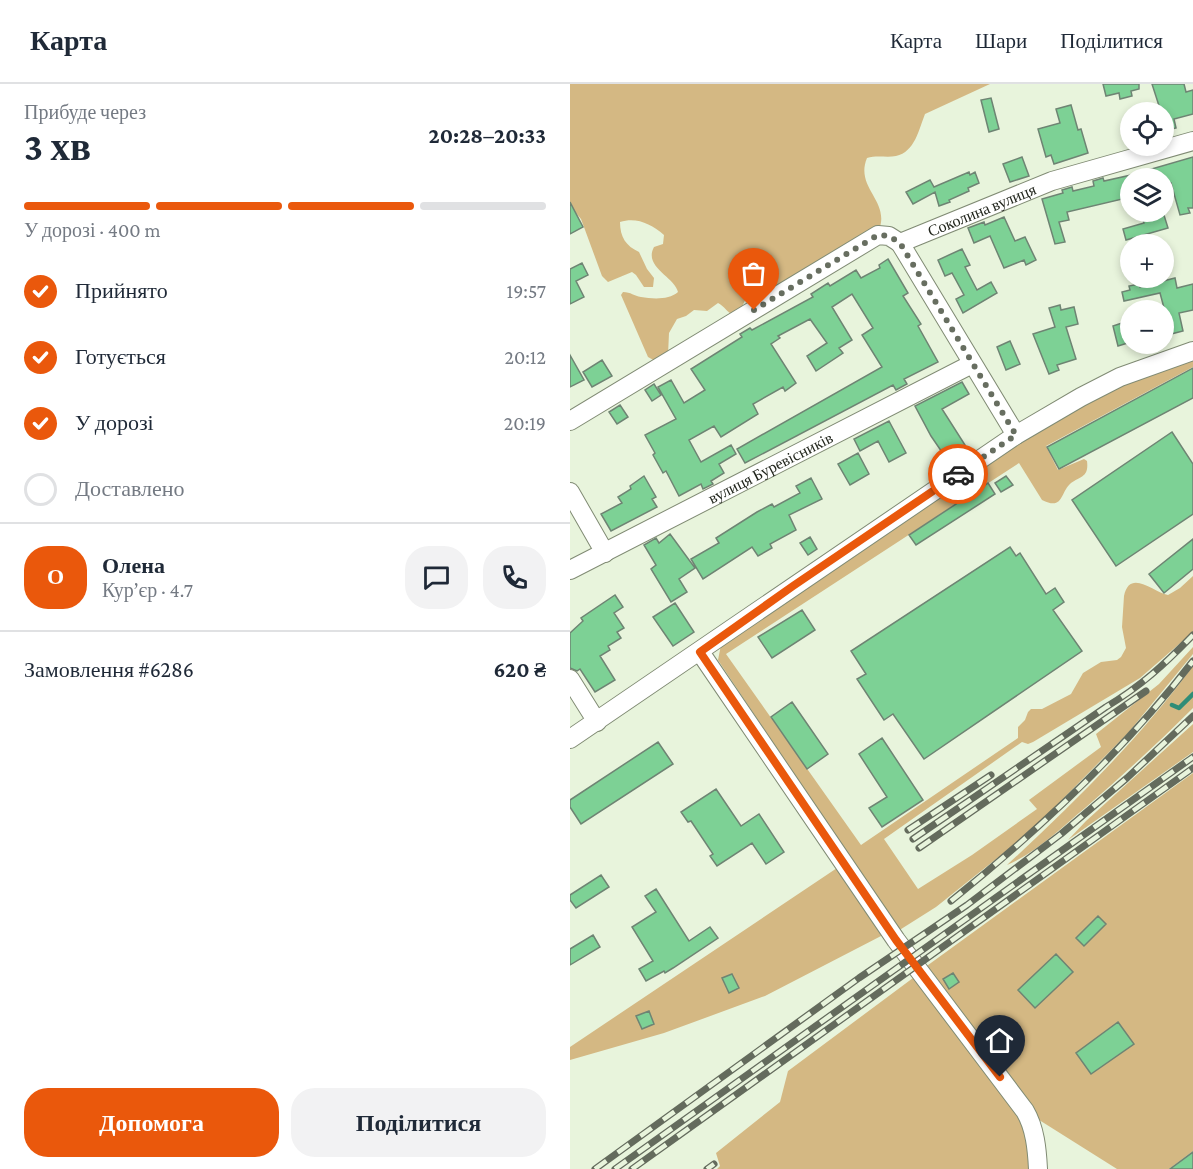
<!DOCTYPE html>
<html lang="uk">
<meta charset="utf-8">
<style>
:root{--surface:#fff;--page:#f2f2f3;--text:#1f2937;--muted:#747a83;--line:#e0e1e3;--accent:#ea580c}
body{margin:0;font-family:"Crimson Pro",serif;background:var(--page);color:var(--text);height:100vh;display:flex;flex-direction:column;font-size:22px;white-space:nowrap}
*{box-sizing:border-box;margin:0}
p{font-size:20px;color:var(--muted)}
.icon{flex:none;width:33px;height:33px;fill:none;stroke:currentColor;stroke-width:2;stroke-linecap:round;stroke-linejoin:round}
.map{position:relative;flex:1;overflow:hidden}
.drawer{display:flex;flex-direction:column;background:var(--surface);width:570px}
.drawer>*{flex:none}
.tools{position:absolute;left:550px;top:18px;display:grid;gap:12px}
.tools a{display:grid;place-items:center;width:54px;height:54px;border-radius:50%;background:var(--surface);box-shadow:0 3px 9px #0003;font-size:30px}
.pin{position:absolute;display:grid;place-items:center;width:51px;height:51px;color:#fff;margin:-62px -26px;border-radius:50% 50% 50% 0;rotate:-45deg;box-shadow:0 0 6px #0007}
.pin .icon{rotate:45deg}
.courier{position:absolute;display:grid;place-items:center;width:60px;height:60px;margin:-30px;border:4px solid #ea580c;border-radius:50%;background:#fff;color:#222;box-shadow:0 2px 8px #0007}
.head em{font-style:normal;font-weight:700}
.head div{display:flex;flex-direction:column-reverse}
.head{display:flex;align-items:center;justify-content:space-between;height:102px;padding:0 24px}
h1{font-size:39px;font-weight:700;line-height:45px}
.bar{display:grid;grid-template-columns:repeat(4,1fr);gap:9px 6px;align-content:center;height:72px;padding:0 24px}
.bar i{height:8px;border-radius:4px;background:var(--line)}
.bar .active{background:var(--accent)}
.bar p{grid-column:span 4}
.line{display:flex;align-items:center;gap:15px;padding:0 24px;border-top:2px solid var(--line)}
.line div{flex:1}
.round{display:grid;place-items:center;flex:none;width:63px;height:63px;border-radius:24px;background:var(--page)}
ol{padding:0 24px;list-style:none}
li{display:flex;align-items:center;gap:18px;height:66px}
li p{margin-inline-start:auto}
li .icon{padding:6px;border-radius:50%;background:var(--accent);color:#fff;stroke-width:4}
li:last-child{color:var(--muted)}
li i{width:33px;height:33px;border:3px solid var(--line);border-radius:50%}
.button{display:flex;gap:12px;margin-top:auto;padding:12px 24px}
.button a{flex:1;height:69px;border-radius:24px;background:var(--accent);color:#fff;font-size:24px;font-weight:700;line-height:69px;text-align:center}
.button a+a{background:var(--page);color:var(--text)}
header{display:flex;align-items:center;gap:36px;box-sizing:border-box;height:84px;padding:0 30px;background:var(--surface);border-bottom:2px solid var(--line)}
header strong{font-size:28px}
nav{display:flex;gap:33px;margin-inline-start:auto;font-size:21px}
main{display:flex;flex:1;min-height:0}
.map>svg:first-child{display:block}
</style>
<header>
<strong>Карта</strong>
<nav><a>Карта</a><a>Шари</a><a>Поділитися</a></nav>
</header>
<main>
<section class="drawer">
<div class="head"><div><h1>3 хв</h1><p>Прибуде через</p></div><em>20:28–20:33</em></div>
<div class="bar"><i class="active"></i><i class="active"></i><i class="active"></i><i></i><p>У дорозі · 400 m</p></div>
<ol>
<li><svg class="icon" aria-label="check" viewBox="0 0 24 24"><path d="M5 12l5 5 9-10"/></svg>Прийнято<p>19:57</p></li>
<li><svg class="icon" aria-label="check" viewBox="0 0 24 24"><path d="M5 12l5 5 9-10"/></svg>Готується<p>20:12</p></li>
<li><svg class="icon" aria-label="check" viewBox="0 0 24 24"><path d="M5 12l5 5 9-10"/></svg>У дорозі<p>20:19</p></li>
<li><i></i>Доставлено</li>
</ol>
<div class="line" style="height:108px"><b class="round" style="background:var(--accent);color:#fff">О</b><div><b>Олена</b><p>Кур’єр · 4.7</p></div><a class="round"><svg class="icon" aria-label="chat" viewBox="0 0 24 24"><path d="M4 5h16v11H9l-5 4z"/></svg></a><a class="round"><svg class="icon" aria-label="phone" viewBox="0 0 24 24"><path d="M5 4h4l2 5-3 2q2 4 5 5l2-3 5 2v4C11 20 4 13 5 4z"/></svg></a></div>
<div class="line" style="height:78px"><div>Замовлення #6286</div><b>620 ₴</b></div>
<div class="button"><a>Допомога</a><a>Поділитися</a></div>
</section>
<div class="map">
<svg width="623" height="1085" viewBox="0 0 623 1085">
<rect width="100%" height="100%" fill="#e8f4dc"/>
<path fill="#d4b883" d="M0 0H420L355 30C349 45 345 68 326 72 317 74 307 71 297 74 285 103 318 116 310 143L202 209 196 206 190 197H184L170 227 163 231C157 228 154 222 148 219L137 227 124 226 116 232 107 235 99 249 98 271 87 278 78 273 51 211 53 208C61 208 64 212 71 213 83 215 99 216 108 208 105 193 73 183 84 163L93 160 94 151C81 140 67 133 50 138 50 153 56 162 69 168L77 185 84 194 83 203H74L66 191 62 188 38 198 32 192 11 135 6 129H0Z
M623 270V283L476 362 488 386 514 375 517 377C519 393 511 392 501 399 490 408 494 427 472 416L449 379 156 570 291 761 448 654V643L455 636 458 628 461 625H472L501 610 513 589 531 578 547 576 551 573 556 564 552 543 554 512C560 484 584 509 598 511L610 504 623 492V548L570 594 463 658 458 660 452 658 314 755 348 805 402 771 467 725 459 716 531 663 526 650 589 600 623 563V570L558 649 461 747 366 823 328 847 148 576 151 561 513 316Z
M623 582V624C588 659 552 692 515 724 491 744 466 769 437 781 504 719 569 655 623 582Z
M623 640V668L498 756 516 737Z
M623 689V1067L599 1085H547L466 1034 354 884Z
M270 782 313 851 195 912 94 949 0 976V963Z
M343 894 443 1021C454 1044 459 1059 458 1085H147L150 1082 146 1069 210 1018 218 987Z"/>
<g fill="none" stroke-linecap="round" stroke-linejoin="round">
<path stroke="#308d77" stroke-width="4.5" d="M602 621 609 624 623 610"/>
</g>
<path fill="#7dd195" stroke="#6e8473" stroke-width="1.5" d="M533 0H569V5L561 7 562 12 550 15 549 9 536 12Z
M582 0H614L616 8 623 6V30L604 35 606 44 594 47V28H591Z
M421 14 429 45 419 48 411 16Z
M501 21 508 46 511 45 518 69 484 80 481 71 476 73 468 45 490 39 486 25Z
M452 73 459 92 440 98 433 80Z
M623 73V124H618L620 129 610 131 601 99 594 102V94H561V113L497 128 499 136 489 138 495 158 485 160 472 115 493 109 492 106 502 103 503 107 524 102 523 97 533 94 534 97 561 91Z
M399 88 400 91 405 88 409 99 398 104 399 107 379 116 380 118 369 122 365 108 343 120 336 108 360 96 364 103Z
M0 118 13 143 0 150Z
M571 128H593L598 144 556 156 553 145 574 139Z
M434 133 445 157 455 153 466 176 456 181 454 176 434 184 420 152 404 159 398 144 414 138 415 141Z
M392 165 400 181 395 183 407 206 421 198 427 209 393 229 386 215 394 211 382 189 375 192 368 176Z
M318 175 338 209 333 212 351 240 348 242 368 278 334 295 337 300 326 306 323 301 175 379 167 365 312 283 292 251 303 244 282 210 262 223 282 256 269 264 273 269 246 287 237 272 257 259 240 235 208 252 210 254 201 260 226 299 215 307 213 303 183 320 188 330 151 353 144 342 119 356 131 378 161 361 166 370 149 380 154 389 141 397 143 400 133 405 131 400 109 412 96 387 93 389 83 371 85 369 75 351 106 335 88 303 101 296 114 319 135 306 121 285 172 253 170 250 180 244 182 246 243 213 241 210 258 199 260 202 286 186 291 194 310 184 309 181Z
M12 179 18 191 6 197 14 213 0 220V185Z
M605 194 607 204 623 200V226L609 229 613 247 601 250 590 209 554 217 552 208 560 206 559 202 569 200 570 203Z
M490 221 491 226 504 223 508 240 496 243 506 275 487 281 489 286 479 290 463 250 485 243 479 224Z
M555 238 556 242 561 241V258L548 262 543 242Z
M440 257 450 280 436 286 427 263Z
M0 271 14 296 0 303Z
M32 276 42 292 22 303 13 288Z
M623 284V314L489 385 477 363Z
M392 298 399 310 372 325 395 361V365L378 377 361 352 345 322Z
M84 300 91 311 82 317 75 306Z
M50 321 58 333 47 340 39 328Z
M319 337 336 369 319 378 308 357 290 367 284 355Z
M602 348 623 380V430L546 482 502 416Z
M288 369 299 390 280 401 268 380Z
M74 392 86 413 82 415 87 423 41 447 31 430 52 419 48 413 61 405 60 402Z
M436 392 443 401 431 408 425 399Z
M241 394 252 415 219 431 226 446 200 460 202 464 188 472 182 463 133 495 121 475 149 459 146 454 187 428 202 420 204 423 230 409 226 402Z
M418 399 425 410 346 461 339 451Z
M100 450 125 484 109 495 117 508 101 518 81 485 86 481 74 461 86 454 89 459Z
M240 453 247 465 238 471 230 459Z
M623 455V485L594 509 579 490Z
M440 463 446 472 450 469 476 510 485 504 494 518 483 526 512 567 354 675 323 630 314 636 287 595 296 590 281 567Z
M45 511 53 523 44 529 54 544 47 548 51 554 38 562 40 566 30 572 45 596 25 608 10 585 7 587 0 584V549L13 537 11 534Z
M105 519 124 548 103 562 83 533Z
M232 526 245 546 202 574 188 553Z
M222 618 258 670 237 685 201 633Z
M312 654 353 716 312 743 299 724 317 713 289 670Z
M88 658 103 680 11 740 0 723V716Z
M146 705 171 742 189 730 214 768 196 780 182 759 147 782 140 772 143 770 121 737 118 738 111 728Z
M31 791 39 803 6 824 0 816V811Z
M86 805 119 857 140 843 148 854 103 884 95 889 94 887 76 897 69 885 83 877 62 843 86 828 75 812Z
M528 832 536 840 514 862 506 854Z
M23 851 30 863 0 881V865Z
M486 870 503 888 465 924 448 906Z
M383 889 389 898 379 905 373 895Z
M162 890 169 904 159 909 152 894Z
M79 927 84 940 72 945 66 932Z
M548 938 564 960 521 990 506 969Z
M623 1068V1085H600Z"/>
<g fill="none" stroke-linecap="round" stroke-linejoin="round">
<g stroke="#808b74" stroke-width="20">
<g id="minor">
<path d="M330 159 446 351"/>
<path id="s1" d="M0 337 308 151 319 152 330 159 482 97 623 57"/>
<path d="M0 408 35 469"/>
<path id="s2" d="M0 486 402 280"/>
<path d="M130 568 326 856 455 1027C465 1044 467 1065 468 1085"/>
<path d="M0 595 27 638"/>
<path d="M0 655 446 351 511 313 550 293 623 267"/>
</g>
</g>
<use href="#minor" stroke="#fff" stroke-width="18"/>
<g stroke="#646b5d" stroke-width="7">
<path id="rail" d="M338 746 421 691
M343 755 536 623C571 602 594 581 623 551
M349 764 576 607
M381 817C469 746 554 667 623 577
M25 1085 289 894 397 821 491 750 557 694 623 632
M45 1085 623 673
M62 1085 623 684
M137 1085 144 1080"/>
</g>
<use href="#rail" stroke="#e8f4dc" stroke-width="4.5" stroke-dasharray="14" stroke-linecap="butt"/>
</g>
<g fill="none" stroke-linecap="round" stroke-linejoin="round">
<path stroke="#676e60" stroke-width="6" stroke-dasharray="0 10.8" d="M184 226 308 151 319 152 330 159 446 351 388 390"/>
<path stroke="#ea580c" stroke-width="8" d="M388 390 223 502 130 568 326 856 430 993"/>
</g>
<g text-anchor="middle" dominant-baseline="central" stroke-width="4.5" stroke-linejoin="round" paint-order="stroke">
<g font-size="16" fill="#22261d" stroke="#e8f4dc">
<text stroke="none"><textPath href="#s1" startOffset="472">Соколина вулиця</textPath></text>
<text stroke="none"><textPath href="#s2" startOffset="225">вулиця Буревісників</textPath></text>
</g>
</g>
</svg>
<div class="tools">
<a><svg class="icon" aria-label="locate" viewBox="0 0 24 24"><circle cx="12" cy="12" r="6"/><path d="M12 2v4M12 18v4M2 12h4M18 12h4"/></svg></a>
<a><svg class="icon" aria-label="layers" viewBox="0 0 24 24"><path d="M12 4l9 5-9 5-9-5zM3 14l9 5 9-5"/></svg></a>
<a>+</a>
<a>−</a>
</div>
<div class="pin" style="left:184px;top:226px;background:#ea580c"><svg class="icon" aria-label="bag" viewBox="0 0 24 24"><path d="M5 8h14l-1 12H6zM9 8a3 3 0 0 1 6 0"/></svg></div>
<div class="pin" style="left:430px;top:993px;background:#1f2937"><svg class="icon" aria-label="home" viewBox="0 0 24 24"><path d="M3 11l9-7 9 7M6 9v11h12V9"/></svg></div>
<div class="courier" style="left:388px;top:390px"><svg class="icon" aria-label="car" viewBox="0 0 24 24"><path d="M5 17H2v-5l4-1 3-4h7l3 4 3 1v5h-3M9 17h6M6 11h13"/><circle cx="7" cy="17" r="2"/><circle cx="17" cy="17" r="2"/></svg></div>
</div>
</main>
